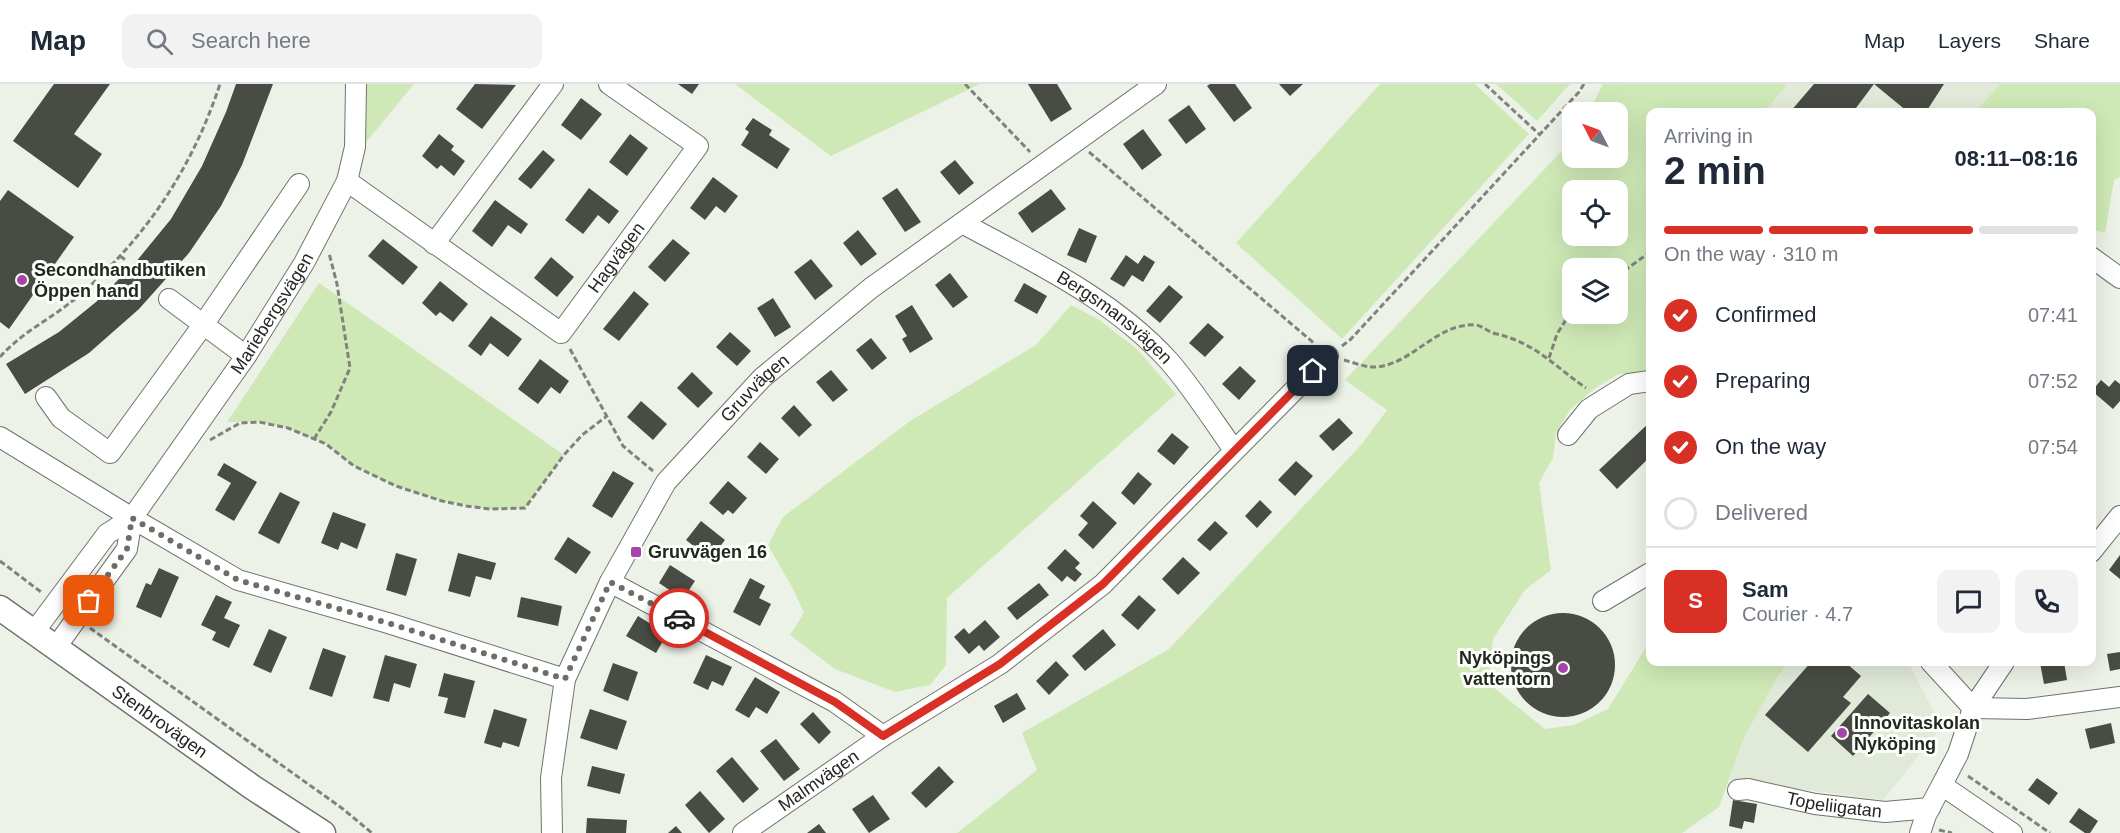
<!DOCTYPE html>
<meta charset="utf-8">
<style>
:root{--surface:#fff;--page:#f2f2f3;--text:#1f2937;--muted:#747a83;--line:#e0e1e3;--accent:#d93025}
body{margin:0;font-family:Arial,sans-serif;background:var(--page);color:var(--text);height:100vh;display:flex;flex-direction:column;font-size:22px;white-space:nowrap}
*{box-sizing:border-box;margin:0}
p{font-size:20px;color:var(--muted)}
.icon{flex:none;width:33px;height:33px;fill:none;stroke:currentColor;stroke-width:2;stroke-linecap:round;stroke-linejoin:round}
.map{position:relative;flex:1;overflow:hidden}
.details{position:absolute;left:1646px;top:24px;width:450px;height:558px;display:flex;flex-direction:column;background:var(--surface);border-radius:12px;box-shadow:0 6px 24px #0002}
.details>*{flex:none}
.needle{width:39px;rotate:312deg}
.controls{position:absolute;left:1562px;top:18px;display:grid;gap:12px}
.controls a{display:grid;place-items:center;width:66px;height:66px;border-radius:12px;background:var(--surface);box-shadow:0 6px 24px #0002;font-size:30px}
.pin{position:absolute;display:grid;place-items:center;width:51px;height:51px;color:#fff;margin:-26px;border-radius:12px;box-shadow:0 3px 9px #0006}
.courier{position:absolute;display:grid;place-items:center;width:60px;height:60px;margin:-30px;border:4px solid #d93025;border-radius:50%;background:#fff;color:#222;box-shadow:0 2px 8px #0007}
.summary em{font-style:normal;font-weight:700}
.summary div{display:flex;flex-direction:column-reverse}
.summary{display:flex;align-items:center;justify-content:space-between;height:102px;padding:0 18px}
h1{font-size:39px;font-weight:700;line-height:45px}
.bar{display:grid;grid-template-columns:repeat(4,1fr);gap:9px 6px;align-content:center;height:72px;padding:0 18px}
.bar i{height:8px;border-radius:4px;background:var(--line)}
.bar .current{background:var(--accent)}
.bar p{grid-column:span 4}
.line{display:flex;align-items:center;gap:15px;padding:0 18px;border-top:2px solid var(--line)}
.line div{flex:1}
.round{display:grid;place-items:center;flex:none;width:63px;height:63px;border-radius:12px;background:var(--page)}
ol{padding:0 18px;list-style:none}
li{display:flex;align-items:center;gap:18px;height:66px}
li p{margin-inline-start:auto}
li .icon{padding:6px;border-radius:50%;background:var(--accent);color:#fff;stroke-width:4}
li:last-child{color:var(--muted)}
li i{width:33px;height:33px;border:3px solid var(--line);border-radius:50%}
header{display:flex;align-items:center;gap:36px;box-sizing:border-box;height:84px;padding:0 30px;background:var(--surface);border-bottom:2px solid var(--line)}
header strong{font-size:28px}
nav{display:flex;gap:33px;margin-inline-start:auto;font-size:21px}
.search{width:420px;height:54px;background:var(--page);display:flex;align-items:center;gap:15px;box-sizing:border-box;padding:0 21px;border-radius:12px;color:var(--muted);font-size:22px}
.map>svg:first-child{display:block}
</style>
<header>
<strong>Map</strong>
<div class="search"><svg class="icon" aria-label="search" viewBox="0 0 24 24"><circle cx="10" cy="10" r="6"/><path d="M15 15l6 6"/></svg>Search here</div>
<nav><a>Map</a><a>Layers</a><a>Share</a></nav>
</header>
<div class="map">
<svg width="2120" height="749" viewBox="0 0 2120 749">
<rect width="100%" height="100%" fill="#edf2e8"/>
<path fill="#e1ead9" d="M1785 0H2000L1975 28H1764L1786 2Z
M1789 578H1908L1942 643 1883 716 1729 696 1743 656 1778 592Z"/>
<path fill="#cfe9b6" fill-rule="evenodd" d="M362 0H414L362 63Z
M735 0H980L831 72Z
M1380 0H1475L1529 50 1342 255 1236 159Z
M1496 0H1570L1537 37Z
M1603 0H1785L1786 2 1764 28H1650V287L1619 290 1594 305 1570 326 1556 349 1553 374 1539 399 1551 486 1525 506 1493 555 1488 599 1545 645 1574 641 1608 625 1650 557V578H1789L1778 592 1743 656 1719 723 1682 749H957L1037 686 1022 649 1169 565 1361 361 1387 326 1345 296 1572 56V74H1617V28H1589ZM1572 106H1617V152H1572ZM1617 184V230H1572V184Z
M2000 0H2120V93L2114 96 2105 149 2091 145V28H1975Z
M319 199 564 371 525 424 490 425 442 417 396 402 354 382 326 360 288 344 259 338H227Z
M1071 221 1098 235 1137 265 1176 310 947 514 946 581 930 601 895 608 835 585 790 551 804 529 794 507 768 461 783 433 910 337 1036 261Z"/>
<path fill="#484c44" d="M54 0H110L74 50 102 70 78 104 13 57Z
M236 0H273L242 81 221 122 189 169 139 225 89 269 25 310 6 280 59 248 96 218 135 179 171 135 202 82 226 28Z
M475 0 516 1 482 45 456 25Z
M678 0H699L692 10Z
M1028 0H1057L1072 25 1051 38Z
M1210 0H1235L1252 24 1234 38 1207 2Z
M1279 0H1303L1290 12Z
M1814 0H1944L1926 28H1908L1874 0 1853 28H1790Z
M581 14 602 30 581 56 561 41Z
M1189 21 1206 45 1186 60 1168 36Z
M753 34 772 46 769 51 790 65 777 85 741 61 749 48 745 45Z
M1143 45 1162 71 1142 86 1123 60Z
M439 50 454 62 451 66 465 77 454 92 441 81 437 85 422 72Z
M630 50 648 64 627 92 609 78Z
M543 66 555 76 531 105 518 95Z
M955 76 974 99 959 111 940 88Z
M713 93 738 112 725 129 716 122 705 136 690 124Z
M589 104 619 127 609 140 598 131 583 150 565 136Z
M897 104 921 138 905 148 882 114Z
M1051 105 1066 125 1032 149 1018 129Z
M8 106 74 153 9 245 0 238V117Z
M495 116 528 140 521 150 508 141 492 163 472 147Z
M1079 144 1097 152 1086 179 1067 171Z
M858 146 877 170 861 182 843 159Z
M383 155 418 183 403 201 368 172Z
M673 155 690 169 665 198 648 183Z
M1126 171 1138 180 1144 171 1155 178 1143 198 1132 191 1124 203 1110 195Z
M551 173 574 193 557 213 534 194Z
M811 175 833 202 815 216 794 188Z
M950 189 968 213 953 224 935 201Z
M440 197 468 220 453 238 440 228 436 232 422 219Z
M1024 199 1047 212 1037 230 1014 217Z
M1169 201 1183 213 1160 239 1146 227Z
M634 207 649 220 619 257 603 245Z
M773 214 791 243 775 253 757 224Z
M912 221 933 255 910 269 902 255 907 252 895 232Z
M491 232 522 255 508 273 490 259 481 272 468 262Z
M1208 239 1224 253 1205 273 1189 259Z
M730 248 751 267 737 282 716 263Z
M871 254 887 274 872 286 856 266Z
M540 275 569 297 560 310 551 303 538 320 518 305Z
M1240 282 1256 297 1239 316 1222 300Z
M831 286 848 306 833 318 816 298Z
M692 288 713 309 698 324 677 304Z
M2101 296 2109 303 2115 296 2120 300V317L2113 325 2092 307Z
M641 317 667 340 653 356 627 333Z
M794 321 812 341 799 353 781 334Z
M1339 334 1353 349 1333 367 1319 352Z
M1650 338V373L1617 405 1599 386Z
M1172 349 1189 363 1174 381 1157 367Z
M760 358 779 375 766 390 747 373Z
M1296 377 1313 392 1295 412 1278 396Z
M224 379 257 398 234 437 215 426 231 399 217 391Z
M613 387 634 399 612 434 592 422Z
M1138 388 1152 400 1134 421 1121 409Z
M728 397 747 414 733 430 728 426 723 431 709 419Z
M280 408 300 418 279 460 258 449Z
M1260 416 1272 428 1257 444 1245 432Z
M1093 417 1117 439 1093 465 1078 451 1088 439 1080 432Z
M333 428 366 440 357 465 341 458 338 466 321 459Z
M701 437 725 456 710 475 686 456Z
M1215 437 1228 449 1210 467 1197 456Z
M568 453 591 468 576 490 554 475Z
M1065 465 1080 479 1075 484 1082 490 1075 498 1067 492 1062 498 1047 484Z
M396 469 417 475 406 512 386 506Z
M458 469 496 479 491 496 476 492 470 513 448 507Z
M2120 471V495L2109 486Z
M1183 473 1200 489 1178 511 1162 495Z
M670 481 695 497 683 515 659 499Z
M159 484 179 493 161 534 136 523 146 499 151 501Z
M750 494 765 502 759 514 771 520 760 542 733 528Z
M1039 499 1049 511 1017 536 1007 524Z
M216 511 232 518 224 534 240 541 229 564 212 556 216 548 201 541Z
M1139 511 1156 526 1138 546 1121 531Z
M521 513 562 522 558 542 517 533Z
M1511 581a52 52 0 1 1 104 0a52 52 0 1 1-104 0Z
M638 532 667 550 656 569 626 552Z
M985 536 1000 553 984 567 979 561 969 570 954 553 964 544 969 550Z
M269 545 287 553 271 589 253 581Z
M1103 545 1116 561 1085 587 1072 572Z
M323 564 346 572 332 613 309 605Z
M2120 568V585L2110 587 2107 570Z
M385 571 417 580 410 604 394 599 389 618 373 614Z
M706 571 732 583 723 602 712 597 708 606 693 599Z
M1056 577 1069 591 1049 611 1036 597Z
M1811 578H1845L1861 592 1843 613 1851 619 1808 668 1765 631Z
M2047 578H2064L2067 596 2044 600 2040 579Z
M613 579 638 588 628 617 603 607Z
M444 589 475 597 465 634 444 629 448 614 438 612Z
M755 593 780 608 767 630 756 623 749 634 735 626Z
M1017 609 1026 625 1003 639 994 622Z
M1868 610 1890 629 1853 672 1831 652Z
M494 625 527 635 519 663 503 658 501 664 484 659Z
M590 625 627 637 617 666 580 654Z
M813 628 831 648 819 660 800 640Z
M2111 639 2115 659 2090 665 2085 645Z
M776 655 800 685 784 697 760 667Z
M732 673 759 705 743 719 716 687Z
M592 682 625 690 620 710 587 702Z
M939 682 954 698 926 724 911 709Z
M2037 694 2058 709 2049 721 2028 706Z
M700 707 725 735 709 749 685 721Z
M873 711 890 735 869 749 852 725Z
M1733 716 1757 720 1754 739 1744 737 1742 745 1729 742Z
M2079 724 2098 737 2090 749H2085L2069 738Z
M587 734 627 736 626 749H586Z
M819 740 826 749H807Z
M676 742 682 749H668Z"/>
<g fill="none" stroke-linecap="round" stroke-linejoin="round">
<g stroke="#6f746b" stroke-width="22">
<g id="minor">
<path id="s1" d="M347 97 561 249 698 62 609 0"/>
<path id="s2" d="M962 139C1034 178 1113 215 1169 277 1191 302 1214 338 1234 366"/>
<path d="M434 160 553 0"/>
<path d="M2091 173 2120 194"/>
<path d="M169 215 246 272"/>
<path d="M46 313 61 334 110 369 203 241 299 100"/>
<path d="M1568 351 1589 325 1629 300 1650 297"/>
<path d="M0 353 132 434 238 496 388 539 565 595"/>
<path d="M2091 468 2120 432"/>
<path d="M610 498 835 618 883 652"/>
<path d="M1603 517 1650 489"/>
<path id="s3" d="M34 548 107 450 132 434 246 272 304 179 347 97 355 63 356 0"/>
<path d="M56 563 127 465 132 434"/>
<path d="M1931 578 1973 624 2027 625 2120 613"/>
<path d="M1943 702 2012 749"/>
<path id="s4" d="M1738 706 1748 705 1815 720 1885 728 1930 724"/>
<path id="s5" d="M552 749 551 694 565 595 610 498 666 398 762 294 871 204 1156 0"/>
<path id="s6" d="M743 749 883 652 1000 580 1103 500 1328 272"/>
<path d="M1920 749 1926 731 1958 670 1973 624 2004 578"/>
</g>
</g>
<g stroke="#6f746b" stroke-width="27">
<g id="tertiary">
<path id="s7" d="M0 524 252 703 323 749"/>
</g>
</g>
<path stroke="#7f837c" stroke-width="3" stroke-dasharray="6 3" stroke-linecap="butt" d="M965 0 1030 68
M1485 0 1540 51
M1089 68 1315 260
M120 172 127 177
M1617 192 1650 168
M1342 262 1351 255 1579 8 1584 0
M570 265 623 362 653 387
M0 273C22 248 51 235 76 214 144 157 192 85 220 0
M1549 274 1557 250 1572 226
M1344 276C1352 278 1362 282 1370 283 1410 285 1435 238 1476 241 1483 242 1489 249 1497 250 1537 260 1554 282 1586 304
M314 355 331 328 350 284 337 200 329 169
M210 356 240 339 259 338 288 344 326 360 354 382 396 402 442 417 466 422 490 425 525 424 564 371 582 351 607 332
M0 477 41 508
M90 544 343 725 372 749
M1968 692 2050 749
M1939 746 1952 749"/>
<use href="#minor" stroke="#fff" stroke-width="20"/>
<use href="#tertiary" stroke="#fff" stroke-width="24"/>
</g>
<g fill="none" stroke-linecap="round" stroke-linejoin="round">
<path stroke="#6a6d68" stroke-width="6" stroke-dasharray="0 10.8" d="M89 517 127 465 132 434 238 496 388 539 565 595 610 498 679 534"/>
<path stroke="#d93025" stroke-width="8" d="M679 534 835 618 883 652 1000 580 1103 500 1313 287"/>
</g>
<g fill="#a744ab" stroke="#fbfff7" stroke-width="2">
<circle cx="22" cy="196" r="6"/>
<rect x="630" y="462" width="12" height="12" rx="3"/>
<circle cx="1563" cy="584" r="6"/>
<circle cx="1842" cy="649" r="6"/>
</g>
<g text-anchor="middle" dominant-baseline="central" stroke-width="6" stroke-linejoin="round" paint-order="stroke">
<g font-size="18" fill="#242623" stroke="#fbfff7">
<text stroke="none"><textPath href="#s1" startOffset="356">Hagvägen</textPath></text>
<text stroke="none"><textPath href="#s3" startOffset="400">Mariebergsvägen</textPath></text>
<text stroke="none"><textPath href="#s2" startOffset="180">Bergsmansvägen</textPath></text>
<text stroke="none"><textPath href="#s5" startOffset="506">Gruvvägen</textPath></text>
<text stroke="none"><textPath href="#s7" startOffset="196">Stenbrovägen</textPath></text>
<text stroke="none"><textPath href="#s6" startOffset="92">Malmvägen</textPath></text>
<text stroke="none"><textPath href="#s4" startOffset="98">Topeliigatan</textPath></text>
</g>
<g font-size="18" font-weight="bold" fill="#242623" stroke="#fbfff7" text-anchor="start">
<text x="34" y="186">Secondhandbutiken<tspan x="34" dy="21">Öppen hand</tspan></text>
<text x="648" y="468">Gruvvägen 16</text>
<text x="1551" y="574" text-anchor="end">Nyköpings<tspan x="1551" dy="21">vattentorn</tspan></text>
<text x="1854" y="639">Innovitaskolan<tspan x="1854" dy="21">Nyköping</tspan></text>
</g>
</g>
</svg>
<div class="controls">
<a><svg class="needle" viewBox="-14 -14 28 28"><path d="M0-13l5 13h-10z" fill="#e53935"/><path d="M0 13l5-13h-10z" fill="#747a83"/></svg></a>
<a><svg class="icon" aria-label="locate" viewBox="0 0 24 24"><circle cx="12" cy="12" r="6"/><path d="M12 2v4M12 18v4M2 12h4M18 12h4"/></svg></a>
<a><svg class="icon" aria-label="layers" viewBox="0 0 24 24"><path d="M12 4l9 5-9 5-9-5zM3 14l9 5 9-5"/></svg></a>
</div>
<div class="pin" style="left:89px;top:517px;background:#ea580c"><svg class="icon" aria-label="bag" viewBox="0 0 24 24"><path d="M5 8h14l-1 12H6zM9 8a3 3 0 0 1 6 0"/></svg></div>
<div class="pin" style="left:1313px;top:287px;background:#1f2937"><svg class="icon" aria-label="home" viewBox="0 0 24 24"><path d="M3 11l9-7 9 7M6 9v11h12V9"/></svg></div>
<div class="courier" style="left:679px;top:534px"><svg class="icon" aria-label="car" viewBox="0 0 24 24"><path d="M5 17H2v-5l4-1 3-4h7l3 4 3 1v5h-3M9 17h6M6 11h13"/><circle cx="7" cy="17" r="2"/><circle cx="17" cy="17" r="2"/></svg></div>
<section class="details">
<div class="summary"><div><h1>2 min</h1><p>Arriving in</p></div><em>08:11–08:16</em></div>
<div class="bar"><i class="current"></i><i class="current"></i><i class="current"></i><i></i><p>On the way · 310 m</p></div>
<ol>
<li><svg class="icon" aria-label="check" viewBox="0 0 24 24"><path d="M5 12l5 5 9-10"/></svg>Confirmed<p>07:41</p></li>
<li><svg class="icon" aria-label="check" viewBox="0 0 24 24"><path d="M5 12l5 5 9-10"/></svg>Preparing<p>07:52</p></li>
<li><svg class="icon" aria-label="check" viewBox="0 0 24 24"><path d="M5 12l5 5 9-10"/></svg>On the way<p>07:54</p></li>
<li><i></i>Delivered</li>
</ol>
<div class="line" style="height:108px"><b class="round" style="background:var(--accent);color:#fff">S</b><div><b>Sam</b><p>Courier · 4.7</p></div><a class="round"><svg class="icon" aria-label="chat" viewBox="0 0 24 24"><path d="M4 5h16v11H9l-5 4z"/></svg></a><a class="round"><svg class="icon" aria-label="phone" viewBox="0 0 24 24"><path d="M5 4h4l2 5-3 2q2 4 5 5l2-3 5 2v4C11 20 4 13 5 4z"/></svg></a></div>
</section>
</div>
